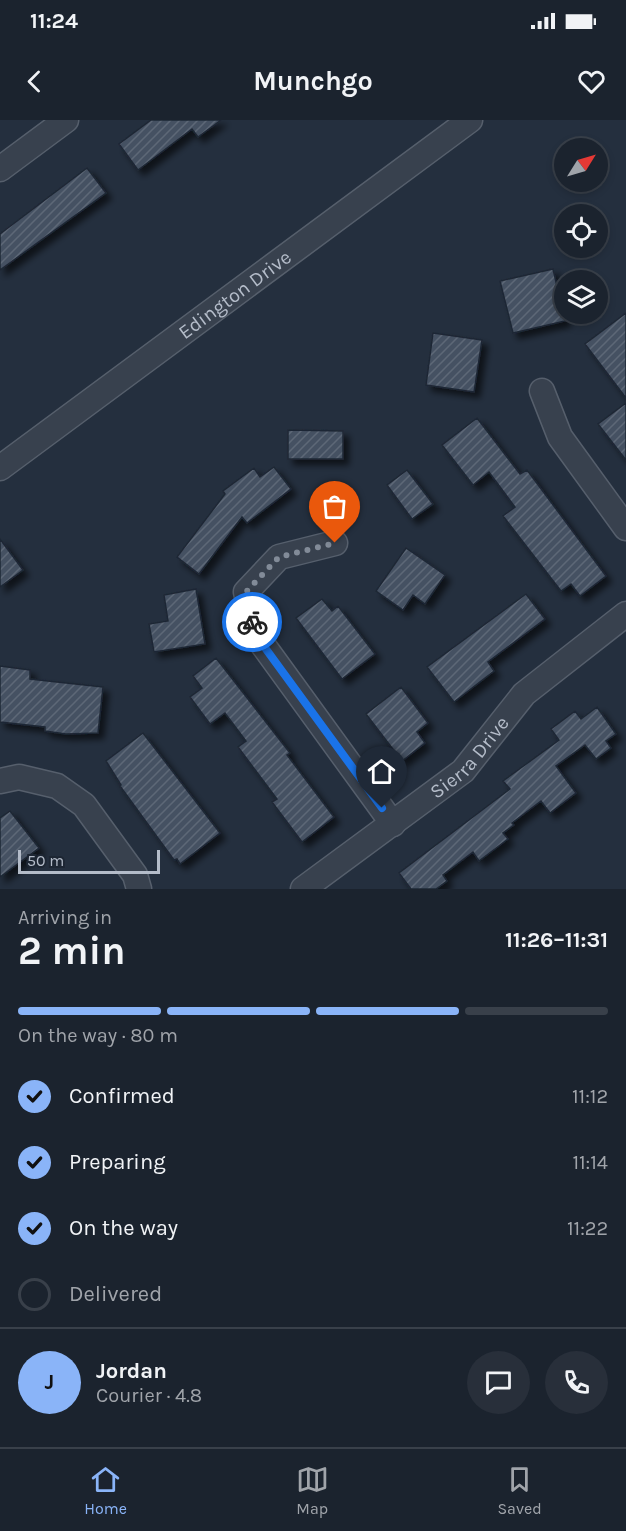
<!DOCTYPE html>
<meta charset="utf-8">
<style>
:root{--surface:#1b232e;--page:#282f3a;--text:#f1f3f6;--muted:#a0a4aa;--line:#39404a;--accent:#8ab4f8}
body{margin:0;font-family:Karla,sans-serif;background:var(--page);color:var(--text);height:100vh;display:flex;flex-direction:column;font-size:22px;white-space:nowrap}
*{box-sizing:border-box;margin:0}
p{font-size:20px;color:var(--muted)}
.icon{flex:none;width:33px;height:33px;fill:none;stroke:currentColor;stroke-width:2;stroke-linecap:round;stroke-linejoin:round}
.map{position:relative;height:769px;overflow:hidden}
.sheet{display:flex;flex-direction:column;background:var(--surface);flex:1}
.sheet>*{flex:none}
.needle{width:39px;rotate:53deg}
.buttons{position:absolute;left:554px;top:18px;display:grid;gap:12px}
.buttons a{display:grid;place-items:center;width:54px;height:54px;border-radius:50%;background:var(--surface);box-shadow:0 3px 9px #0003,0 0 0 2px var(--line);font-size:30px}
.scale{position:absolute;left:18px;bottom:15px;width:142px;box-sizing:border-box;padding-left:6px;border:3px solid #b4bcc9;border-top:0;font-size:16px;line-height:21px;white-space:nowrap;color:#b4bcc9;-webkit-text-stroke:4px #1d2633;paint-order:stroke}
.pin{position:absolute;display:grid;place-items:center;width:51px;height:51px;color:#fff;margin:-62px -26px;border-radius:50% 50% 50% 0;rotate:-45deg;box-shadow:0 0 6px #0007}
.pin .icon{rotate:45deg}
.courier{position:absolute;display:grid;place-items:center;width:60px;height:60px;margin:-30px;border:4px solid #1a73e8;border-radius:50%;background:#fff;color:#222;box-shadow:0 2px 8px #0007}
.overview em{font-style:normal;font-weight:700}
.overview div{display:flex;flex-direction:column-reverse}
.overview{display:flex;align-items:center;justify-content:space-between;height:102px;padding:0 18px}
h1{font-size:39px;font-weight:700;line-height:45px}
.bar{display:grid;grid-template-columns:repeat(4,1fr);gap:9px 6px;align-content:center;height:72px;padding:0 18px}
.bar i{height:8px;border-radius:4px;background:var(--line)}
.bar .on{background:var(--accent)}
.bar p{grid-column:span 4}
.line{display:flex;align-items:center;gap:15px;padding:0 18px;border-top:2px solid var(--line)}
.line div{flex:1}
.round{display:grid;place-items:center;flex:none;width:63px;height:63px;border-radius:32px;background:var(--page)}
ol{padding:0 18px;list-style:none}
li{display:flex;align-items:center;gap:18px;height:66px}
li p{margin-inline-start:auto}
li .icon{padding:6px;border-radius:50%;background:var(--accent);color:#111;stroke-width:4}
li:last-child{color:var(--muted)}
li i{width:33px;height:33px;border:3px solid var(--line);border-radius:50%}
.status{display:flex;justify-content:space-between;align-items:center;height:42px;padding:0 30px;background:var(--surface);direction:ltr}
.status svg{height:16px;fill:currentColor}
header{display:flex;justify-content:space-between;align-items:center;height:78px;padding:0 18px;background:var(--surface);font-size:27px;font-weight:700}
.tabs{display:flex;justify-content:space-around;align-items:center;height:84px;border-top:2px solid var(--line);background:var(--surface);font-size:16px;color:var(--muted)}
.tabs a{display:grid;justify-items:center;gap:3px}
.tabs .on{color:var(--accent)}
.map>svg:first-child{display:block}
</style>
<div class="status"><b>11:24</b><svg viewBox="0 0 49 12"><path d="M0 12V9h3v3zM5 12V6h3v6zM10 12V3h3v9zM15 12V0h3v12zM26 1h20v11H26zM47 4h2v5h-2z"/></svg></div>
<header><svg class="icon" aria-label="back" viewBox="0 0 24 24"><path d="M15 5l-7 7 7 7"/></svg>Munchgo<svg class="icon" aria-label="heart" viewBox="0 0 24 24"><path d="M12 20l-8-8c-3-5 5-10 8-4 3-6 11-1 8 4z"/></svg></header>
<div class="map">
<svg width="626" height="769" viewBox="0 0 626 769">
<defs>
<pattern id="building-hatch" width="6" height="6" patternUnits="userSpaceOnUse" patternTransform="scale(1.5)"><rect width="6" height="6" fill="#455162"/><path d="M-1 1l2-2M0 6l6-6M5 7l2-2" fill="none" stroke="#5d6877"/></pattern>
<filter id="shadow"><feDropShadow dx="5.5" dy="5.5" stdDeviation="3" flood-color="#0009"/></filter>
</defs>
<rect width="100%" height="100%" fill="#242f3e"/>
<path fill="url(#building-hatch)" stroke="#1f2835" stroke-width="1.5" filter="url(#shadow)" d="M151 0H221L198 17 192 9 138 50 119 24Z
M87 48 106 73 0 150V114Z
M553 149 565 201 513 213 500 161Z
M626 193V278L585 224Z
M433 213 482 220 474 272 426 265Z
M626 283V340L598 304Z
M477 298 520 354 527 350 606 456 580 476 571 464 561 471 503 396 515 387 489 352 473 365 442 325Z
M288 310 343 311V339H288Z
M274 347 291 369 247 403 242 397 199 454 177 437 225 374 223 371 254 348 260 357Z
M407 350 433 384 412 399 387 365Z
M0 419 23 450 0 467Z
M406 428 445 455 425 484 413 475 403 490 376 471Z
M196 469 205 524 154 532 149 504 168 501 164 475Z
M526 474 545 499 488 542 494 551 454 582 427 547Z
M322 479 332 491 338 486 375 534 342 559 296 498Z
M216 538 290 633 287 635 334 697 302 722 272 682 277 679 238 627 246 621 225 593 210 604 190 577 202 568 193 556Z
M0 546 30 550V559L103 567 98 613 66 614 45 611V607L0 602Z
M401 567 428 603 417 612 425 623 402 641 366 594Z
M597 587 616 614 606 621 611 628 596 639 585 625 556 646 576 673 550 693 541 681 512 703 514 705 503 713 508 719 479 741 473 732 443 755 447 761 436 769H411L399 753 510 669 503 661 559 620 551 609 575 591 581 599Z
M143 613 220 713 180 744 177 739 174 740 120 666 121 665 106 641Z
M10 691 39 728 0 757V698Z"/>
<g fill="none" stroke-linecap="round" stroke-linejoin="round">
<g stroke="#565f6c" stroke-width="27">
<g id="minor">
<path d="M0 49 66 0"/>
<path d="M542 271 560 317 626 408"/>
<path id="s1" d="M0 348 470 0"/>
<path d="M335 423 279 437 246 472 255 514 393 704"/>
<path d="M0 661 19 657 57 666 84 685 135 755 139 769"/>
<path id="s2" d="M303 769 463 651 524 574 626 494"/>
</g>
</g>
<use href="#minor" stroke="#38414e" stroke-width="24"/>
</g>
<g fill="none" stroke-linecap="round" stroke-linejoin="round">
<path stroke="#828b98" stroke-width="6" stroke-dasharray="0 10.8" d="M252 502 246 472 279 437 335 423"/>
<path stroke="#1a73e8" stroke-width="8" d="M252 502 255 514 382 688"/>
</g>
<g text-anchor="middle" dominant-baseline="central" stroke-width="4.5" stroke-linejoin="round" paint-order="stroke">
<g font-size="20" fill="#b4bcc9" stroke="#1d2633">
<text stroke="none"><textPath href="#s1" startOffset="292">Edington Drive</textPath></text>
<text stroke="none"><textPath href="#s2" startOffset="213">Sierra Drive</textPath></text>
</g>
</g>
</svg>
<div class="buttons">
<a><svg class="needle" viewBox="-14 -14 28 28"><path d="M0-13l5 13h-10z" fill="#e53935"/><path d="M0 13l5-13h-10z" fill="#a0a4aa"/></svg></a>
<a><svg class="icon" aria-label="locate" viewBox="0 0 24 24"><circle cx="12" cy="12" r="6"/><path d="M12 2v4M12 18v4M2 12h4M18 12h4"/></svg></a>
<a><svg class="icon" aria-label="layers" viewBox="0 0 24 24"><path d="M12 4l9 5-9 5-9-5zM3 14l9 5 9-5"/></svg></a>
</div>
<div class="scale">50 m</div>
<div class="pin" style="left:335px;top:423px;background:#ea580c"><svg class="icon" aria-label="bag" viewBox="0 0 24 24"><path d="M5 8h14l-1 12H6zM9 8a3 3 0 0 1 6 0"/></svg></div>
<div class="pin" style="left:382px;top:688px;background:#1f2937"><svg class="icon" aria-label="home" viewBox="0 0 24 24"><path d="M3 11l9-7 9 7M6 9v11h12V9"/></svg></div>
<div class="courier" style="left:252px;top:502px"><svg class="icon" aria-label="bike" viewBox="0 0 24 24"><circle cx="6" cy="16" r="4"/><circle cx="18" cy="16" r="4"/><path d="M6 16l4-8h5l3 8M10 8l3 8H6M13 5h3"/></svg></div>
</div>
<section class="sheet">
<div class="overview"><div><h1>2 min</h1><p>Arriving in</p></div><em>11:26–11:31</em></div>
<div class="bar"><i class="on"></i><i class="on"></i><i class="on"></i><i></i><p>On the way · 80 m</p></div>
<ol>
<li><svg class="icon" aria-label="check" viewBox="0 0 24 24"><path d="M5 12l5 5 9-10"/></svg>Confirmed<p>11:12</p></li>
<li><svg class="icon" aria-label="check" viewBox="0 0 24 24"><path d="M5 12l5 5 9-10"/></svg>Preparing<p>11:14</p></li>
<li><svg class="icon" aria-label="check" viewBox="0 0 24 24"><path d="M5 12l5 5 9-10"/></svg>On the way<p>11:22</p></li>
<li><i></i>Delivered</li>
</ol>
<div class="line" style="height:108px"><b class="round" style="background:var(--accent);color:#111">J</b><div><b>Jordan</b><p>Courier · 4.8</p></div><a class="round"><svg class="icon" aria-label="chat" viewBox="0 0 24 24"><path d="M4 5h16v11H9l-5 4z"/></svg></a><a class="round"><svg class="icon" aria-label="phone" viewBox="0 0 24 24"><path d="M5 4h4l2 5-3 2q2 4 5 5l2-3 5 2v4C11 20 4 13 5 4z"/></svg></a></div>
</section>
<nav class="tabs">
<a class="on"><svg class="icon" aria-label="home" viewBox="0 0 24 24"><path d="M3 11l9-7 9 7M6 9v11h12V9"/></svg>Home</a>
<a><svg class="icon" aria-label="map" viewBox="0 0 24 24"><path d="M3 6l6-2 6 2 6-2v14l-6 2-6-2-6 2zM9 4v14M15 6v14"/></svg>Map</a>
<a><svg class="icon" aria-label="saved" viewBox="0 0 24 24"><path d="M7 4h10v16l-5-4-5 4z"/></svg>Saved</a>
</nav>
